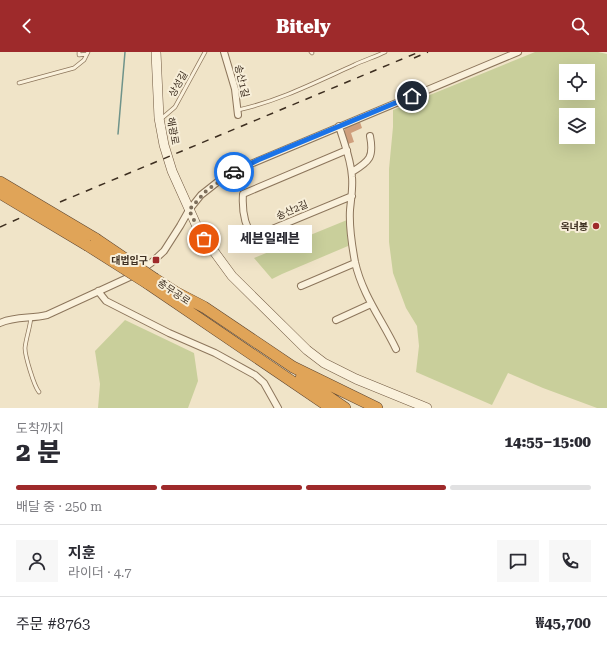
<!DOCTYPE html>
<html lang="ko">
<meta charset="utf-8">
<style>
:root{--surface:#fff;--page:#f7f7f7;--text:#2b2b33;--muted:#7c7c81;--line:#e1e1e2;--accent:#9e2a2b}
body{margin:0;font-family:"Roboto Serif","Noto Sans KR",serif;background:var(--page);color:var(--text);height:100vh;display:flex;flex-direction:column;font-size:15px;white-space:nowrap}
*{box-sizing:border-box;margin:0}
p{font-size:13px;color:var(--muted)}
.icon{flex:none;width:22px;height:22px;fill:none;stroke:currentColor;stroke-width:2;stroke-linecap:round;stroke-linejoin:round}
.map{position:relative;height:356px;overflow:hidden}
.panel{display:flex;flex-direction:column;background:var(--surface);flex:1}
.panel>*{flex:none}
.buttons{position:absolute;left:559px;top:12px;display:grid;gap:8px}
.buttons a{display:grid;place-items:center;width:36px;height:36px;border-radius:0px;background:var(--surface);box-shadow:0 4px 16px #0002;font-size:20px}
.pin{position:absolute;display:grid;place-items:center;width:34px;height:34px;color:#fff;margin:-17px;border:2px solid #fff;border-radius:50%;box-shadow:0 1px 4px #0007}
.courier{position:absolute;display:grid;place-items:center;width:40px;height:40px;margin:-20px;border:3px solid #1a73e8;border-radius:50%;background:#fff;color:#222;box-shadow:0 1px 5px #0007}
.bubble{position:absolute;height:28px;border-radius:0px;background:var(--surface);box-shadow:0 4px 16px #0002;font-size:13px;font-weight:800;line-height:28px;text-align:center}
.head em{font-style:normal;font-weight:800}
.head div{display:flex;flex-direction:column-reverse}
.head{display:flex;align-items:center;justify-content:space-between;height:68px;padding:0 16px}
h1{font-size:26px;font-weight:800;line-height:30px}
.bar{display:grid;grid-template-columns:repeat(4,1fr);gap:6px 4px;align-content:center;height:48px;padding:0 16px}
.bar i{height:5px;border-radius:3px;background:var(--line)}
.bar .current{background:var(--accent)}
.bar p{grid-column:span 4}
.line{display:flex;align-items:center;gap:10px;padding:0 16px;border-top:1px solid var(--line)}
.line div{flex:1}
.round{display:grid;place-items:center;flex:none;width:42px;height:42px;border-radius:0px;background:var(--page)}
header{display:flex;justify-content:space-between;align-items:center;height:52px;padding:0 16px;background:var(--accent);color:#fff;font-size:18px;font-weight:800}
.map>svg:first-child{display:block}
</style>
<header><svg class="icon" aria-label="back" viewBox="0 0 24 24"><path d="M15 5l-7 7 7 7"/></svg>Bitely<svg class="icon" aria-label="search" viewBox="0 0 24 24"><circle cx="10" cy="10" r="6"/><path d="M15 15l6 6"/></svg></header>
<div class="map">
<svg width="607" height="356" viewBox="0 0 607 356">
<rect width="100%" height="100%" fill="#f0e4c8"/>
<path fill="#c9cf9b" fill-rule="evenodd" d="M535 0H598L607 2V356H597L543 336 508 321 492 353 416 320 419 294 417 274 406 256 393 221 389 190V117L393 75V58ZM566 19H588V41H566ZM566 63H588V85H566Z
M347 168 348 194 282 222 272 227 254 206Z
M125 268 194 301 198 329 188 356H98L100 332 95 299Z"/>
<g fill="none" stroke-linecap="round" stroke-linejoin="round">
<path stroke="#6f938a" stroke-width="1.5" d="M118 82 125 0"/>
</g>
<path fill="#cf9f7d" d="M360 70 362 76 351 81 354 90 348 92 344 81 345 76Z"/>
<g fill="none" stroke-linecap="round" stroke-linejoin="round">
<g stroke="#8d765c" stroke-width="4.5">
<path id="lane" d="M79 0V3L87 2
M311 0 312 1
M19 31 74 16 84 8 88 0
M238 58C279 49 316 30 354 13 364 8 375 5 385 0
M161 67 175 55 205 0
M31 265C30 276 26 286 25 296 25 304 34 334 39 340"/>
</g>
<g stroke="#8d765c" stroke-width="8">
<path id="street" d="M224 0 235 37 238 63
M339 74C344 91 351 107 352 125 353 136 351 147 350 158 349 175 352 194 355 210 362 242 382 268 396 297
M347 98 243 142C242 157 244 173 253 185L352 144
M352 120C370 109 374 105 370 84
M301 234 355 211
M98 239 106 249 169 281 215 301 255 323 264 331 278 356
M336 268 371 252
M0 271C15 264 31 267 47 263L134 223 151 211 164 199 180 174 189 158 201 143 220 128 241 116 518 0"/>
</g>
<g stroke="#6f573f" stroke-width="10">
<path id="secondary" d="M156 0 159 66 164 93 172 119 199 179 232 224 307 298 324 311 356 327 427 356"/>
</g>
<g stroke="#5b4430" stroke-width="12">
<path id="highway" d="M0 130 96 187
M0 141 87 193
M155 227 183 245
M147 231 331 356
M177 241 204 255 293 315 377 356
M301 326 345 356"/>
</g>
<use href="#lane" stroke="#faf1dc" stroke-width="3"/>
<use href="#street" stroke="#faf1dc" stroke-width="6"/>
<use href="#secondary" stroke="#faf1dc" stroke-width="9"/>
<use href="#highway" stroke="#e0a458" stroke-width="11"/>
<path stroke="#3d2e20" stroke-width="1.5" stroke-dasharray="7 7" stroke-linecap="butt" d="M414 6 428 0
M60 150 419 0
M0 175 20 166"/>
<g stroke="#5b4430" stroke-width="12" stroke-linecap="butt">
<path id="highway-bridge" d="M96 187 155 227
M87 193 147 231"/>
</g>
<use href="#highway-bridge" stroke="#e0a458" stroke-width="11"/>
</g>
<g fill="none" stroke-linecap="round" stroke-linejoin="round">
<path stroke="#7c6e5b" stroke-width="4" stroke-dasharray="0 7.2" d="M204 187 199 178 189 158 207 138 234 120"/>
<path stroke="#1a73e8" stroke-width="5" d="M234 120 258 108 412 44"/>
</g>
<g fill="#9e2a2b" stroke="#f7eed8" stroke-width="1.5">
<circle cx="596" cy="174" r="4"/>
<rect x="152" y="204" width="8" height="8" rx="2"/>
</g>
<g text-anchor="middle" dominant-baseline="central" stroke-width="4" stroke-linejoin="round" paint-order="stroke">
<g font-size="10" fill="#3d2e20" stroke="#f7eed8">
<text transform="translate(242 29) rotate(77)">송산1길</text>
<text transform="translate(178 32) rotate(-60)">상성길</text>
<text transform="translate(173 79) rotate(79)">해광로</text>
<text transform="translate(292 158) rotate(-23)">송산2길</text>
<text transform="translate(174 240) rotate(34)">충무공로</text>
</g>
<g font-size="10" font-weight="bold" fill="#3d2e20" stroke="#f7eed8" text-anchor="end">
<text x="588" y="174">옥녀봉</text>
<text x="148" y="208">대법입구</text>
</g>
</g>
</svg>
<div class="buttons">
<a><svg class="icon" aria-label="locate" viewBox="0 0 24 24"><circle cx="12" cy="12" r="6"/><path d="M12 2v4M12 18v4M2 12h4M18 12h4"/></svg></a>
<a><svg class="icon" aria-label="layers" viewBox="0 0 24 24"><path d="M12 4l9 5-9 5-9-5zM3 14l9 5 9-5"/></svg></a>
</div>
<div class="pin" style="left:204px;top:187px;background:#ea580c"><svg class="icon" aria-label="bag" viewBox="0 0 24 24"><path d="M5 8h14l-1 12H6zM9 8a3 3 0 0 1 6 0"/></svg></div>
<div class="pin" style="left:412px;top:44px;background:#1f2937"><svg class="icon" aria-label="home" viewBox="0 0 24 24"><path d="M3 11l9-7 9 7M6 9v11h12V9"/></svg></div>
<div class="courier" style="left:234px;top:120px"><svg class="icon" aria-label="car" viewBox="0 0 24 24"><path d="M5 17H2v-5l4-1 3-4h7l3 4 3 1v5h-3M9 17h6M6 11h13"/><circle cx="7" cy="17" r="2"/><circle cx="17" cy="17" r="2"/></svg></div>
<div class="bubble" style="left:228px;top:173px;width:84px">세븐일레븐</div>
</div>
<section class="panel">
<div class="head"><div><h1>2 분</h1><p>도착까지</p></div><em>14:55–15:00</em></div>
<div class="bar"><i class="current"></i><i class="current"></i><i class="current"></i><i></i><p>배달 중 · 250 m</p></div>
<div class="line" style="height:72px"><a class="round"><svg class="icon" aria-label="person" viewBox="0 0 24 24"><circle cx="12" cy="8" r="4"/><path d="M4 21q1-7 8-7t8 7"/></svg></a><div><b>지훈</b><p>라이더 · 4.7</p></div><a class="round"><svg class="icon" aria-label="chat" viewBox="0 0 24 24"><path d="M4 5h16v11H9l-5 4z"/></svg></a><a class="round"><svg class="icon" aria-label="phone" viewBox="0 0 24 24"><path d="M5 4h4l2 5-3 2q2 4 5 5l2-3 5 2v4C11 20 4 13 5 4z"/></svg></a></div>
<div class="line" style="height:52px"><div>주문 #8763</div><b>₩45,700</b></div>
</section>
